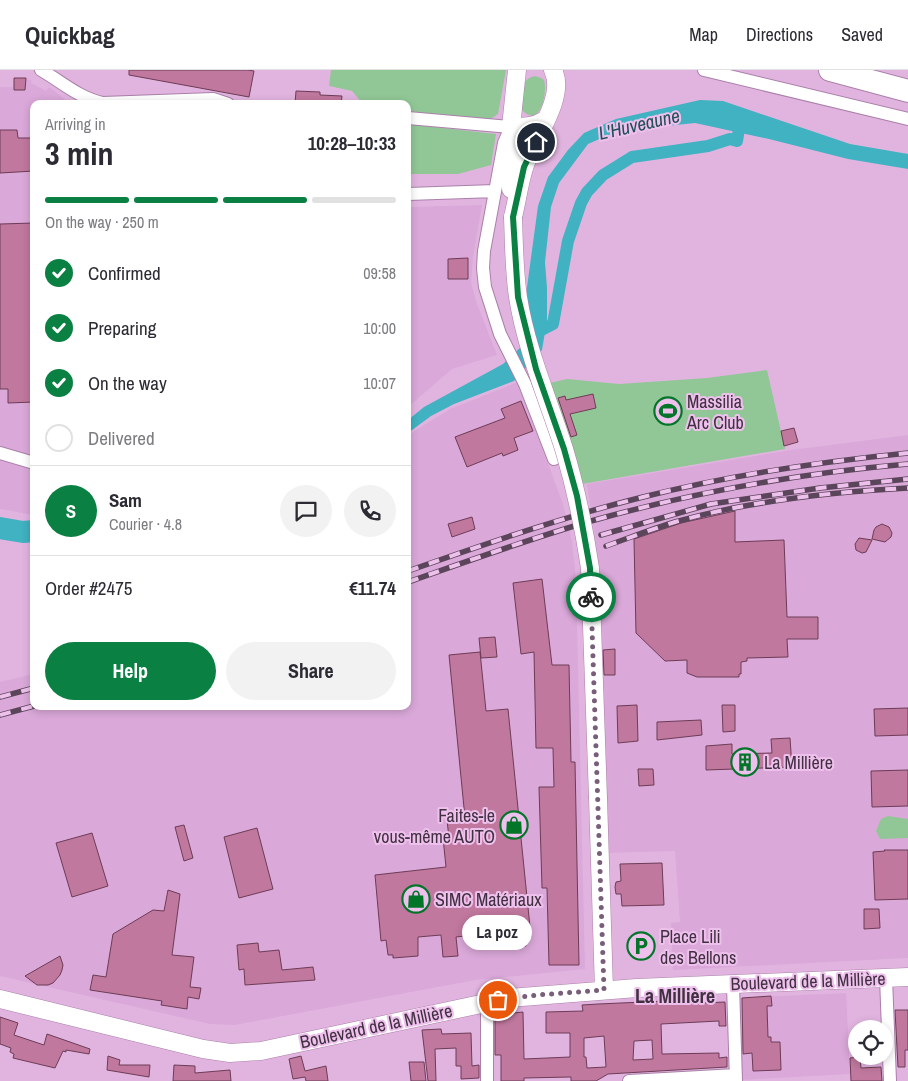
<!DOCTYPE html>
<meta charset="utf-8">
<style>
:root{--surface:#fff;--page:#f2f2f3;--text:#2b2b33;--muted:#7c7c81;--line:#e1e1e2;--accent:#0b8043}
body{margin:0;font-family:"Archivo Narrow",sans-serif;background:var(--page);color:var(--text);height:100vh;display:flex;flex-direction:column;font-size:19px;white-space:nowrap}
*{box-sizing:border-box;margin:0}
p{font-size:16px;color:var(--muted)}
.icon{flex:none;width:28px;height:28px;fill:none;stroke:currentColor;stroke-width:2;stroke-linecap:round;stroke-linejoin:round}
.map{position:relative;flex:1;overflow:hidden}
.panel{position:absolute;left:30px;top:30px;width:381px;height:610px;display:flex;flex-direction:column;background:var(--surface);border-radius:10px;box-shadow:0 2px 8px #0003}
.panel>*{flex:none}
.controls{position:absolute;left:848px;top:950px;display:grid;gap:10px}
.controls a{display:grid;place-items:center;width:45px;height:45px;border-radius:50%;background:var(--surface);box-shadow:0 2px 8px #0003;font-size:25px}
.pin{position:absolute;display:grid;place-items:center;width:42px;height:42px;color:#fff;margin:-21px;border:2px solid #fff;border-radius:50%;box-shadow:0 1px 5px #0007}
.courier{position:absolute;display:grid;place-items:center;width:50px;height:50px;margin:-25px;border:4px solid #0b8043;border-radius:50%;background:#fff;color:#222;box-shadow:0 1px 6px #0007}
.bubble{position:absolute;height:35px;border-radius:18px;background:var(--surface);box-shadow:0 2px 8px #0003;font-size:16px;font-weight:700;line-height:35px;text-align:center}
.headline em{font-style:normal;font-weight:700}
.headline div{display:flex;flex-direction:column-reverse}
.headline{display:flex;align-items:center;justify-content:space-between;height:85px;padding:0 15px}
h1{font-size:32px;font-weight:700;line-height:38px}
.bar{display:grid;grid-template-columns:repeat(4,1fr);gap:8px 5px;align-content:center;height:60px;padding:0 15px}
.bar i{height:6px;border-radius:4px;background:var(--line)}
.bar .active{background:var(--accent)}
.bar p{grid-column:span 4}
.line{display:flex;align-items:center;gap:12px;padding:0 15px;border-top:1px solid var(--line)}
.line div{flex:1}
.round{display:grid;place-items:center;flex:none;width:52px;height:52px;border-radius:26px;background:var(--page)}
ol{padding:0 15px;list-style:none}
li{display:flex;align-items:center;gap:15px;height:55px}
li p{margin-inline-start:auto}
li .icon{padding:5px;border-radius:50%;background:var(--accent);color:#fff;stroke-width:4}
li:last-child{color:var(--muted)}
li i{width:28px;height:28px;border:2px solid var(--line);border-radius:50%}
.button{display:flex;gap:10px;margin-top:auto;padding:10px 15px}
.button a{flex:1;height:58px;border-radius:30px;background:var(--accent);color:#fff;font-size:20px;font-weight:700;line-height:58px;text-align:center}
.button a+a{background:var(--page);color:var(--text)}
header{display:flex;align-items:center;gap:30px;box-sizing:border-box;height:70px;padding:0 25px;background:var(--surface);border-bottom:1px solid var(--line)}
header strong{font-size:24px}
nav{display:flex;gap:28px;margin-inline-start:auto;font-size:18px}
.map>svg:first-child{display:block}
</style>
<header>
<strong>Quickbag</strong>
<nav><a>Map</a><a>Directions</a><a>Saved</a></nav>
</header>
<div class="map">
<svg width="908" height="1011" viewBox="0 0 908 1011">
<rect width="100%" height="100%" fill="#e1b4e0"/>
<path fill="#daa8d9" d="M14 8 31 10V13L46 21 49 17 71 34H34V445L0 439V17H13Z
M482 135 473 187 471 213 477 234 497 285 452 299 408 337V137Z
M518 312 563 434 572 471 576 510 585 899 475 910 235 955 210 954 0 906V612L34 604V636H408V365L450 339Z
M908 365V888L673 900 671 853 680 852 675 781 605 783 590 463 594 461 587 414 791 380Z
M846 923 850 1004 740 1010 737 928Z"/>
<path fill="#91c796" d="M331 0H506L498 44 489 50 408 41V34H363L352 21 329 16Z
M535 6 541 8 544 10C548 23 540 59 522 40 519 28 520 8 535 6Z
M408 54 496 64 491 95 458 104H408Z
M767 300 785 379 582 414 550 313 567 309 619 314 707 308Z
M888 746 908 749V768L880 769 876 761 881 749Z"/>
<path fill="#40b2c1" d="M700 30 723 31 850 74 908 84V99L848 89 769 69 695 53 618 61 588 74 559 113 551 137 545 192 547 218V250L542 280 514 311 454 334 431 346 408 363V350L424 337 503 294 525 273V232L538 136 548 107 568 80 584 63 616 49Z"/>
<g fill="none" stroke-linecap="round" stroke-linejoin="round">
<path stroke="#40b2c1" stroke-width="12" d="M532 265 553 254 568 171 581 133 587 122 603 105 632 87 708 76 730 69 737 71 741 47"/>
<path stroke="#40b2c1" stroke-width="22" d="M0 458 23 462 34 461"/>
</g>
<path fill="#c0789e" stroke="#6d3c56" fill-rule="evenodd" d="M129 0H248L254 1 249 27 129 5Z
M14 8H26L25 20H14Z
M296 21 320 22V25L342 26 341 34H295Z
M0 60H17L18 68H34V101L0 103Z
M34 153V332L8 333V319H0V154Z
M468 188V209H448V189Z
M593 324 596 338 570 344 577 365 571 367 558 328 565 326 566 330Z
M521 331 533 361 514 368 518 380 503 386 502 383 467 397 455 367 505 348 501 339Z
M794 358 798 372 784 376 781 361Z
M735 441V472L784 470 787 547H818V569H787L788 587 747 588V591L741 592V604H739V607H697L687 603V590L665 591 636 563 634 469 681 453Z
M472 447 475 459 452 467 448 454Z
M882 454 889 457 892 463 891 467 885 472 872 469 874 460 876 457Z
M859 468 872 470 866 482 862 483 856 480 855 474Z
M542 509 552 595H569L571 692H575L579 895H549L547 818H542L539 717H554L553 678H536L534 582 521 584 513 513Z
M495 567 497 587 481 588 479 568Z
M615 579V605H604L603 580Z
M480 582 486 641 508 639 531 867 525 868 526 876 501 878 500 862 456 867 458 886 443 887 441 865 418 867V886L393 888V885H388L386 870 381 871 375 805 446 797 443 768H449L447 750 465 748 449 585Z
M637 635 638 671 618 673 617 636Z
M722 635H735V661L723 662Z
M908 638V665L875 666 874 639Z
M701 650 702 665 657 670V652Z
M790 668 792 697 706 700V676L732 674V684L772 683 771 669Z
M638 699H653L654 715 639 716Z
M908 700V736L872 737 871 701Z
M184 755 193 788 184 791 175 757Z
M257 758 273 819 239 828 224 767Z
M92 763 108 816 72 827 56 773Z
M884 780H908V829L875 830 873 782 885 781Z
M662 793 664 835 622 836 621 824H616L615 817 616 812 621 811 620 794Z
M168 820 180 824 172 885 194 887 190 917 201 918 199 929 188 927 187 939 161 935 162 931 90 920 93 905 106 907 113 864 153 840 164 841Z
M864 839H879L880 858 864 859Z
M258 873 259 882 279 880 282 900 313 897 315 910 245 915 244 899 239 900 237 875Z
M60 886 63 895 62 900 60 905 53 913 48 915H37L25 906Z
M771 926 772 936H767L768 967H771V972H780L781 1000 753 1001 752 983 743 984 742 928Z
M688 930 689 931H700V933L725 932 726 956H719V951L661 954 662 984 719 983V988L727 987V997L608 1004 596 1011H571V1007L524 1008V1011H501V985H495V945L523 942 524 989 570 987V963H546V942L583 941 582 935 598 934ZM604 966 606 997 587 998 586 987H584V968ZM652 970 653 989 633 990 634 971Z
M895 940H908V980H905V997H898Z
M0 947 18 953 14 965 44 975 47 964 90 979 89 984 66 980V982L63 981 55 998 13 988 14 984 10 982 11 978 0 974Z
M441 959 442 964 471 963 472 996 479 995V1008L461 1009V996H456V978L435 979 436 1011H428L422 960Z
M108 986 120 990 119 995H150L149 1007 107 1000Z
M301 986 305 1001 326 996 328 1011H306L305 1007 293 1009 289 989Z
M860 987 861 998 881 997 882 1011H851L850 988Z
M409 992H424L426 1011H411Z
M174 995 195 996V1003L230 1000 231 1011H173Z"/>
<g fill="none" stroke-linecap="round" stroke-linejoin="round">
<g stroke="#aa80a9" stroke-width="14">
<path id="street" d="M41 0C62 12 79 28 103 33L213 29 228 34
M704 0 908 49
M408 48 511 57 504 73 484 181 483 198 485 217 500 264 525 314 554 389
M408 124 495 121
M0 383 34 393
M886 908 890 1011
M733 915 736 1011
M487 933V1011
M629 1011 736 1005"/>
</g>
<g stroke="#aa80a9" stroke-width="19">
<path id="secondary" d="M511 57C524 57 534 57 545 50
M511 119V57L517 0
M513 147C517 131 519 114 524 98 532 71 567 27 553 0
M598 728 604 920
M0 929 203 979 230 983 261 981 509 928 637 918 908 907"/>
</g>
<g stroke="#aa80a9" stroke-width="24">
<path id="highway" d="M830 0 908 21"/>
</g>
<use href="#street" stroke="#fff" stroke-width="12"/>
<use href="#secondary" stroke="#fff" stroke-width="18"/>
<use href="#highway" stroke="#fff" stroke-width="22"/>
<g stroke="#5b455a" stroke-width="5.5">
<path id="rail" d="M601 465 711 434 820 418 908 409
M606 476C629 468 652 459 675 452 749 431 831 422 908 418
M408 501C485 474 563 447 643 427 730 405 819 392 908 383
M408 512C468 491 529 469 591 451 695 422 801 403 908 394
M0 627 34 618
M0 645 34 636"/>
</g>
<use href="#rail" stroke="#eec1ed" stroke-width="4" stroke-dasharray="11" stroke-linecap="butt"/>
<g stroke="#aa80a9" stroke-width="19" stroke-linecap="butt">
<path id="secondary-bridge" d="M513 147C514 174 514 201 518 227 526 279 548 329 564 379 576 419 584 458 590 498L598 728"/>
</g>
<use href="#secondary-bridge" stroke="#fff" stroke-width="18"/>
</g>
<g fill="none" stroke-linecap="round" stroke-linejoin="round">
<path stroke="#795e79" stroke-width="5" stroke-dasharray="0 9" d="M498 930 537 925 604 920 591 527"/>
<path stroke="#0b8043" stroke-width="6" d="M536 72 524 97 513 147 518 227 536 299 564 379 577 426 590 498 591 527"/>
</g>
<defs>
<g id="stadium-ring" transform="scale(1.4375)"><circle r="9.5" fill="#eec1ed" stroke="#027529" stroke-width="1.5"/><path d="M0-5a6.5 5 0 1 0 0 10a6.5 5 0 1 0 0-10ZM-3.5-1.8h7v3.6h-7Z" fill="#027529"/></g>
<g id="building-ring" transform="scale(1.4375)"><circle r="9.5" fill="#eec1ed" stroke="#027529" stroke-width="1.5"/><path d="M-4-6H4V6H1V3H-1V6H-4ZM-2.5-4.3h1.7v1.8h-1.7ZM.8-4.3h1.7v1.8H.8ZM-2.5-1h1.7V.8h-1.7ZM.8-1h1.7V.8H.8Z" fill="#027529"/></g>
<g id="shop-ring" transform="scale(1.4375)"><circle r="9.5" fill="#eec1ed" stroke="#027529" stroke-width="1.5"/><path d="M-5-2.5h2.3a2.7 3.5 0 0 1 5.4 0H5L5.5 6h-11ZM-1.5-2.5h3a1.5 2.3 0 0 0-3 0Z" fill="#027529"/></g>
<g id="parking-ring" transform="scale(1.4375)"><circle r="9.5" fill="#eec1ed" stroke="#027529" stroke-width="1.5"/><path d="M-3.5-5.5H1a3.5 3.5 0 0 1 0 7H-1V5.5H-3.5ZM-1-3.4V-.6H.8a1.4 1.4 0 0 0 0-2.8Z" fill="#027529"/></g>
</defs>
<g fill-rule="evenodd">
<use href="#stadium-ring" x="668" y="341"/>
<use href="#building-ring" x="745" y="692"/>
<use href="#shop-ring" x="514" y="755"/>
<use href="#shop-ring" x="416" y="829"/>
<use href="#parking-ring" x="641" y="876"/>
</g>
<g text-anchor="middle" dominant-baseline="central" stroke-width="4" stroke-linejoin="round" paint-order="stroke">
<g font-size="18" fill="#413041" stroke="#eec1ed" text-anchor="start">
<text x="687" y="331">Massilia<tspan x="687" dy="21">Arc Club</tspan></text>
<text x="764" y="692">La Millière</text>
<text x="495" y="745" text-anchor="end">Faites-le<tspan x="495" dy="21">vous-même AUTO</tspan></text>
<text x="435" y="829">SIMC Matériaux</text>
<text x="660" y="866">Place Lili<tspan x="660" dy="21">des Bellons</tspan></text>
</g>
<g font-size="18" fill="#413041" stroke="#eec1ed">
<text transform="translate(808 911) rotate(-2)">Boulevard de la Millière</text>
<text transform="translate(376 956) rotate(-12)">Boulevard de la Millière</text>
</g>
<g font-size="19" font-style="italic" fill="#1e4f56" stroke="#eec1ed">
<text transform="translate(639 54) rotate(-13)">L'Huveaune</text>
</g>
<g font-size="20" font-weight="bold" fill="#413041" stroke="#eec1ed">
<text x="675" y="925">La Millière</text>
</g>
</g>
</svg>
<div class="controls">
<a><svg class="icon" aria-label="locate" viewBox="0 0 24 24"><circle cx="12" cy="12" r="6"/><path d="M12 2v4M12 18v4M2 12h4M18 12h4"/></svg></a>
</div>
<div class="pin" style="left:498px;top:930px;background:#ea580c"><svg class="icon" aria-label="bag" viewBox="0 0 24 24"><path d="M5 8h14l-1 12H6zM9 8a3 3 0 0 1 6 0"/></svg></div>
<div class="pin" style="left:536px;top:72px;background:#1f2937"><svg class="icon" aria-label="home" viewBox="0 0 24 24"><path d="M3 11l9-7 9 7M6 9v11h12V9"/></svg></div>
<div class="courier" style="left:591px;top:527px"><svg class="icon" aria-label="bike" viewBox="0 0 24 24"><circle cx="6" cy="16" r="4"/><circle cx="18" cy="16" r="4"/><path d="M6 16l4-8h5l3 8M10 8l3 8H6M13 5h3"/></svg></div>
<div class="bubble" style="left:462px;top:845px;width:70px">La poz</div>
<section class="panel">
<div class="headline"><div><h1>3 min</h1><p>Arriving in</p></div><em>10:28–10:33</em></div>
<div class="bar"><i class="active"></i><i class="active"></i><i class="active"></i><i></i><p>On the way · 250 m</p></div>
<ol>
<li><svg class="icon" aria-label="check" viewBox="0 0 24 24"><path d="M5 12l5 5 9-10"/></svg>Confirmed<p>09:58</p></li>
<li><svg class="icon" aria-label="check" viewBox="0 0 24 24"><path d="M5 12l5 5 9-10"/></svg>Preparing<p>10:00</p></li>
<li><svg class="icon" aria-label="check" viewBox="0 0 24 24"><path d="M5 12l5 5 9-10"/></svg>On the way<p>10:07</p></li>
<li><i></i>Delivered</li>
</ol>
<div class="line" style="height:90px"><b class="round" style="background:var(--accent);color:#fff">S</b><div><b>Sam</b><p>Courier · 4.8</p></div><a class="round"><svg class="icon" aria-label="chat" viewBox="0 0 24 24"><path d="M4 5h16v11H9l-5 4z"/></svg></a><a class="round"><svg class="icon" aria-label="phone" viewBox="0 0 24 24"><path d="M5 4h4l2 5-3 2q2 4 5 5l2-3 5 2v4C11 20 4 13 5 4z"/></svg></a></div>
<div class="line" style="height:65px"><div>Order #2475</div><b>€11.74</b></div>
<div class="button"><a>Help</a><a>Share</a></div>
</section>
</div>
